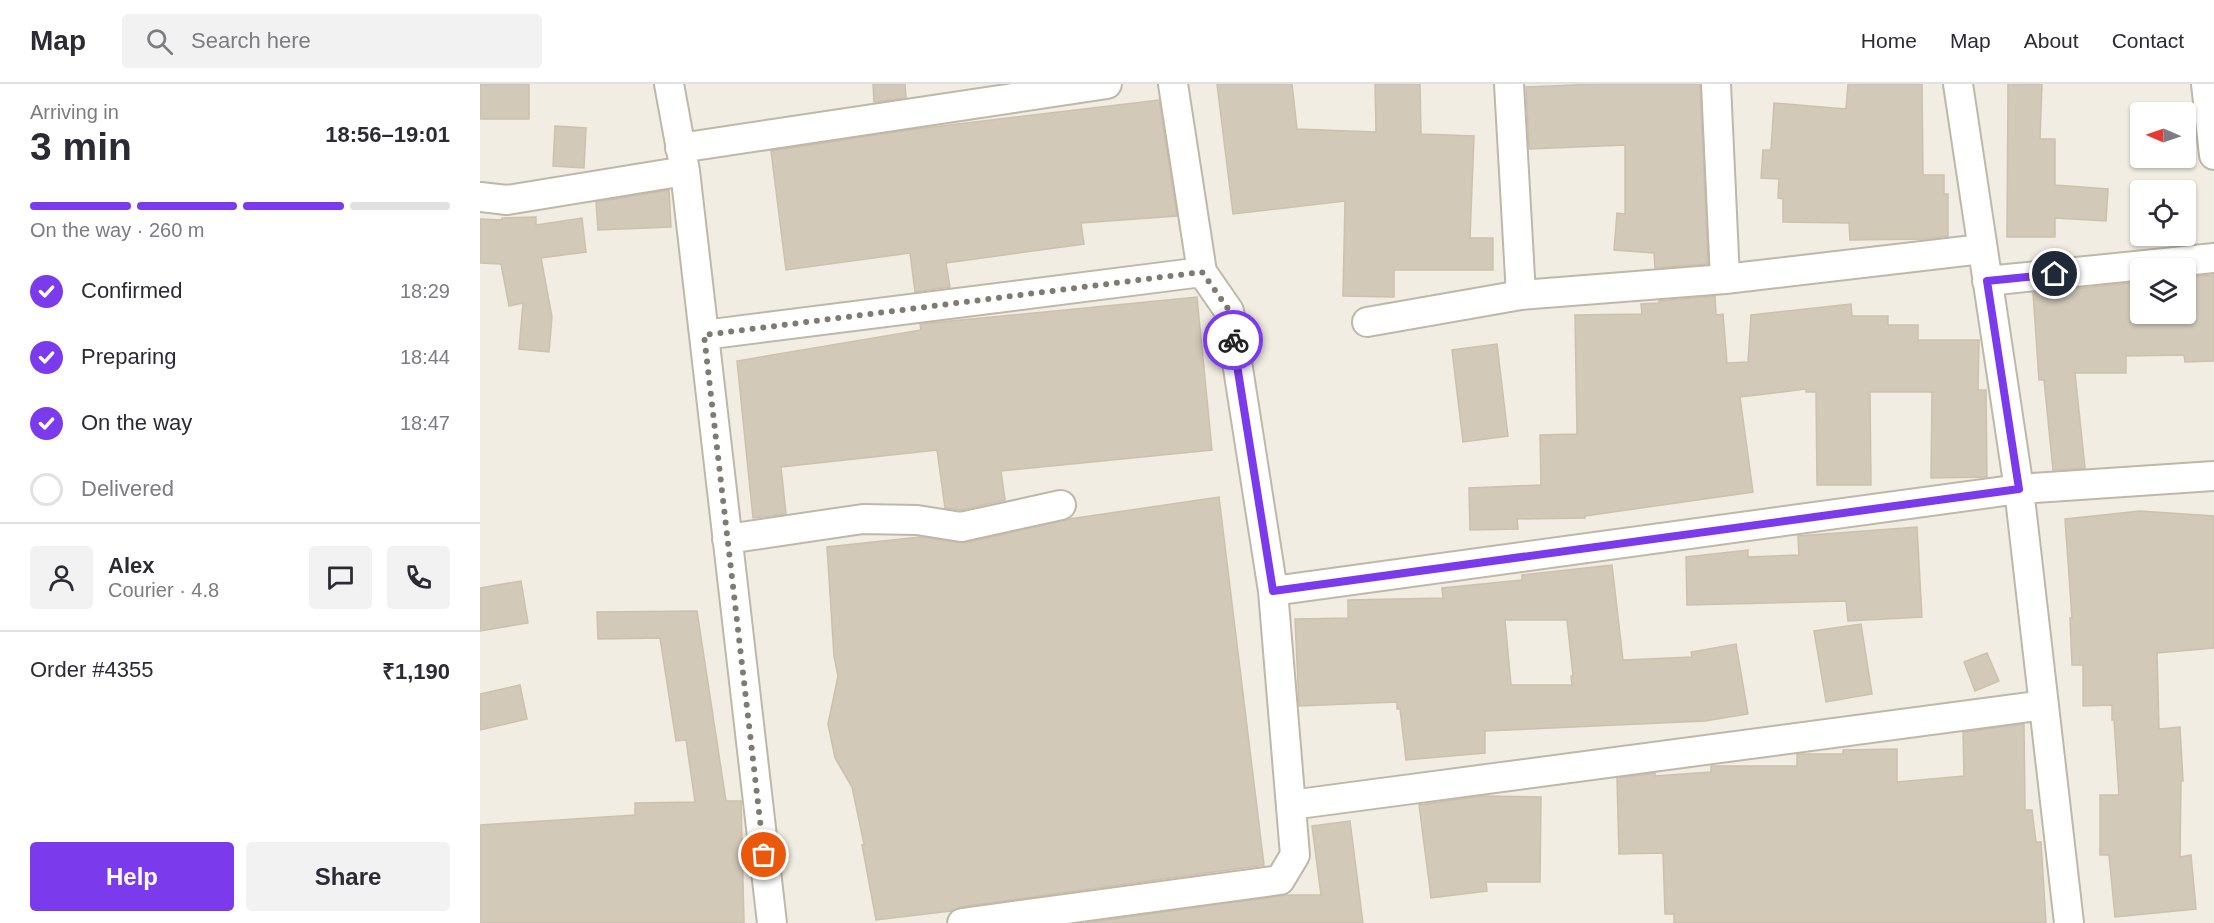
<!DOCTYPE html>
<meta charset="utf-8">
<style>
:root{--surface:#fff;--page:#f2f2f3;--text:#2b2b33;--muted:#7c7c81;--line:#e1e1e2;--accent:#7c3aed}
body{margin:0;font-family:Helvetica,sans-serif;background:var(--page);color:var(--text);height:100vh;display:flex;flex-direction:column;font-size:22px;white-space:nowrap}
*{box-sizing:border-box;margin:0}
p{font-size:20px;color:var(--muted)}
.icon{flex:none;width:33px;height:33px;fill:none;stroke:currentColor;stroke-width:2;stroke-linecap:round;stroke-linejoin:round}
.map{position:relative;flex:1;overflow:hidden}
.sheet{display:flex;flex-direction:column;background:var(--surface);width:480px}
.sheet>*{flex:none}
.needle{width:39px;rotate:272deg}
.buttons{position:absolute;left:1650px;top:18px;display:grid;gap:12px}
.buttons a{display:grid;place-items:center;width:66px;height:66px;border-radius:6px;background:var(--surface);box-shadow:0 2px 4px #0004;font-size:30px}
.pin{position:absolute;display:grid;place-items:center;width:51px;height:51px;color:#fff;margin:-26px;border:3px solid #fff;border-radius:50%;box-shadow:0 2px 6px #0007}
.courier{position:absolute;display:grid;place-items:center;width:60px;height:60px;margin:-30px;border:4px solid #7c3aed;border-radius:50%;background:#fff;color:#222;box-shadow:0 2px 8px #0007}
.summary em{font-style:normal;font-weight:600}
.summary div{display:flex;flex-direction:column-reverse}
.summary{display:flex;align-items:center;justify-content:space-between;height:102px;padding:0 30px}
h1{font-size:39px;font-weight:600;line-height:45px}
.bar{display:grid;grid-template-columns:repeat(4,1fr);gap:9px 6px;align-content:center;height:72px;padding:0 30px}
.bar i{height:8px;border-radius:4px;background:var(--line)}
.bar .current{background:var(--accent)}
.bar p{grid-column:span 4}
.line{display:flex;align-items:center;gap:15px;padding:0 30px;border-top:2px solid var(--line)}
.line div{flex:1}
.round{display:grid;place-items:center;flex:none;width:63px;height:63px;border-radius:6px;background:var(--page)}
ol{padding:0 30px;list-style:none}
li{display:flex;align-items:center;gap:18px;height:66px}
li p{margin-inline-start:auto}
li .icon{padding:6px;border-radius:50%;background:var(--accent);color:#fff;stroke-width:4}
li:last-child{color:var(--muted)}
li i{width:33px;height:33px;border:3px solid var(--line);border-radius:50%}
.button{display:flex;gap:12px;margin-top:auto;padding:12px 30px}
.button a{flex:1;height:69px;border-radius:6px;background:var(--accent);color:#fff;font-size:24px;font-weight:600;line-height:69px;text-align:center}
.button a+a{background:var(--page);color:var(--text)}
header{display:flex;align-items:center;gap:36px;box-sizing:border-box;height:84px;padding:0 30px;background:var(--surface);border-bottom:2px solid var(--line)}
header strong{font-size:28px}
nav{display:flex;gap:33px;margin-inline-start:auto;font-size:21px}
.search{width:420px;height:54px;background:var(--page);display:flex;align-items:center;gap:15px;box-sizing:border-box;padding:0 21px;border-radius:6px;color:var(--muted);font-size:22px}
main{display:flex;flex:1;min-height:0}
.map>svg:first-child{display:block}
</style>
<header>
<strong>Map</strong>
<div class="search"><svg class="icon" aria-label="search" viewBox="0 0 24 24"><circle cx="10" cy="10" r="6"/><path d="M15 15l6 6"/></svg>Search here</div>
<nav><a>Home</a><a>Map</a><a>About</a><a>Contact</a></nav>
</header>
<main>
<section class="sheet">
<div class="summary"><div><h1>3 min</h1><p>Arriving in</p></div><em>18:56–19:01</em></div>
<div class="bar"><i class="current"></i><i class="current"></i><i class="current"></i><i></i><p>On the way · 260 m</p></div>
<ol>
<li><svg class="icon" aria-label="check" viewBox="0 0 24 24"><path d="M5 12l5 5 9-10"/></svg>Confirmed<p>18:29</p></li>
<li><svg class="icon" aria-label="check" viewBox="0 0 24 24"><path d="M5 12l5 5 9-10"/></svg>Preparing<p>18:44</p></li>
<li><svg class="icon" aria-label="check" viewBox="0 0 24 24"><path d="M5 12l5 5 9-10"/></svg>On the way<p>18:47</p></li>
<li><i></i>Delivered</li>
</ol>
<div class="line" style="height:108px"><a class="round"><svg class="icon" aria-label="person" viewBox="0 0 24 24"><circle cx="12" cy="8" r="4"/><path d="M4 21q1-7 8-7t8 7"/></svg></a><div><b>Alex</b><p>Courier · 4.8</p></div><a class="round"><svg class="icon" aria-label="chat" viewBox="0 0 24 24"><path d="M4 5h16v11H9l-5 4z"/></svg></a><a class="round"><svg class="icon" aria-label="phone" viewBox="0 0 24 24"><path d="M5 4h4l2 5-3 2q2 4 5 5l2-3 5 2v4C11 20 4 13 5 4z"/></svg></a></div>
<div class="line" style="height:78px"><div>Order #4355</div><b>₹1,190</b></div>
<div class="button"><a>Help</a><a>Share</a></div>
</section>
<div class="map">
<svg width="1734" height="839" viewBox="0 0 1734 839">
<rect width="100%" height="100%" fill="#f1ede2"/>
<path fill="#d2c9b8" stroke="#cdc1ab" stroke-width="1.5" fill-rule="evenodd" d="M0 0H49V35H0Z
M393 0H425L426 14 394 18Z
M737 0H812L817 45 896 48 895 0H940L941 50 994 52 990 154H1013V186H914V213L863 212 865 117 753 130Z
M1118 0H1220L1228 180 1175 184 1174 169 1134 166 1137 129 1145 130V61L1049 65 1046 3Z
M1368 0H1442L1443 91H1464V110H1468V152L1445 155 1370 156 1369 139 1303 138V115L1298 114 1299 95 1281 94 1283 66H1291L1294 19 1366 25Z
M1528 0H1562L1560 55H1575V101L1628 105 1626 137 1575 134V153H1527Z
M679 16 697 132 601 139 604 160 466 179 470 203 435 208 430 169 306 186 291 67 428 46Z
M75 42 106 44 104 84 73 82Z
M189 106 191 143 118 146 116 118Z
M56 133V141L102 134 106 168 61 174 72 233 69 268 39 265 43 219 29 222 21 180 0 179V135L22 136V134Z
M1734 191V277L1705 278 1704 271 1646 272V289H1595L1605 384 1573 386 1564 296H1559L1553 209 1660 198V230H1706V193Z
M1235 212 1236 231 1243 230 1247 279 1268 278 1271 231 1353 222 1371 220 1372 232H1408V241H1438V256H1499L1498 306H1506L1507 393 1451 394 1452 308H1390L1391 401H1337L1336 308H1326V305L1260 313 1273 408 1105 432V434L1037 435 1038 445 990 446 989 404 1061 401 1060 351 1097 350 1095 231 1162 230 1161 220 1179 219V217Z
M717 213 732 366 521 387 525 416 481 426 465 424 457 366 301 383 306 430 273 434 257 277 441 246 440 240Z
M1017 260 1028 352 983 358 972 266Z
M739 413 784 781 480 823 471 827 396 836 382 761 384 760 372 703 355 674 348 640 358 592 354 572 347 463 440 453 485 459 589 435Z
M1660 427 1734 432V564L1677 569 1679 645 1700 643 1703 697H1701L1700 773 1711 771 1716 825 1635 833 1629 771H1620V711H1639L1634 636H1632V621L1603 622V581H1592L1590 534H1592L1585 435Z
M1437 443 1442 533 1368 537 1366 517 1207 521 1206 473 1268 466V473L1319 471 1318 452Z
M1132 481 1143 576 1212 573 1211 568 1256 560 1268 630 1225 637 1005 647V669L926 676 920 625H917V618L819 622 815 535 868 534V516L963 514 962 504 1042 496V491ZM1025 536H1087L1093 592H1091L1092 601H1031Z
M41 497 48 539 0 547V504Z
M217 527 246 717H261L264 839H0V741L155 731V719L215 718 206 656 196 657 180 554 118 555 117 528Z
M1381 540 1392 610 1346 618 1334 547Z
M1507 569 1519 597 1495 607 1484 578Z
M40 601 47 635 0 646V610Z
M1544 640 1545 726H1552L1556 758H1561L1566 839H1194V830H1185L1183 769 1139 770 1137 694 1175 689V692L1231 688V682H1317V670H1363V666L1417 665V698L1484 692 1483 648Z
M1002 712 1061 713 1060 798H1006L1007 807 951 814 939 721Z
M870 737 883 839H605L807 811H841L832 742Z"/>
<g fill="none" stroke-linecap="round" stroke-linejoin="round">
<g stroke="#bfb8a8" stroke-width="32">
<path id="minor" d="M189 0 205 87 292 839
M693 0 722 188
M1029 0 1041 211
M1236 0 1245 195
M1478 0 1539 405 1589 839
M1726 0 1734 71
M200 64 627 0
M0 113 27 116 205 87
M1507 197 1734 174
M887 238 1041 211 1245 195 1502 165
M224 251 722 188 749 227 793 507 815 771 800 796 482 839
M247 455 383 435 437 436 481 443 581 421
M793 507 1539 405 1734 392
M811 721 1564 621"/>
</g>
<use href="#minor" stroke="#fff" stroke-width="28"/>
</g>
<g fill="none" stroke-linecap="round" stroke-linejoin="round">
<path stroke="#7f7b70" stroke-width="6" stroke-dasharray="0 10.8" d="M284 771 224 251 722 188 749 226 753 256"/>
<path stroke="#7c3aed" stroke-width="8" d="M753 256 793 507 1539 405 1507 197 1575 190"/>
</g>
</svg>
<div class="buttons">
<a><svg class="needle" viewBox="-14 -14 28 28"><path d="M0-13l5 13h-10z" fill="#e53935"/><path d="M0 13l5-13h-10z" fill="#7c7c81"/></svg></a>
<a><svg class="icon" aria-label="locate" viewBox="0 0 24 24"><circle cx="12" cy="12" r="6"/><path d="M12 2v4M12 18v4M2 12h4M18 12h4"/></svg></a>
<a><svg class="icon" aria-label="layers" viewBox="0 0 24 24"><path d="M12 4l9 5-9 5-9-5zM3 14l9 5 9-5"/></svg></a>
</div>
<div class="pin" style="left:284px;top:771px;background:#ea580c"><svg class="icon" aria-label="bag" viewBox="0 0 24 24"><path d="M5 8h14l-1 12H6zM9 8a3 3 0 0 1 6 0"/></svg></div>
<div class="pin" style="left:1575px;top:190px;background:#1f2937"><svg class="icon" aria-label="home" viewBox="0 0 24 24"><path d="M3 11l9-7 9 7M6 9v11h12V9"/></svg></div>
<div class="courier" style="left:753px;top:256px"><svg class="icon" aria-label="bike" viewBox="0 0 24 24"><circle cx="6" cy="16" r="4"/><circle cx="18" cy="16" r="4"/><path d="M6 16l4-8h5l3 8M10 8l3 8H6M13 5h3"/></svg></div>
</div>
</main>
